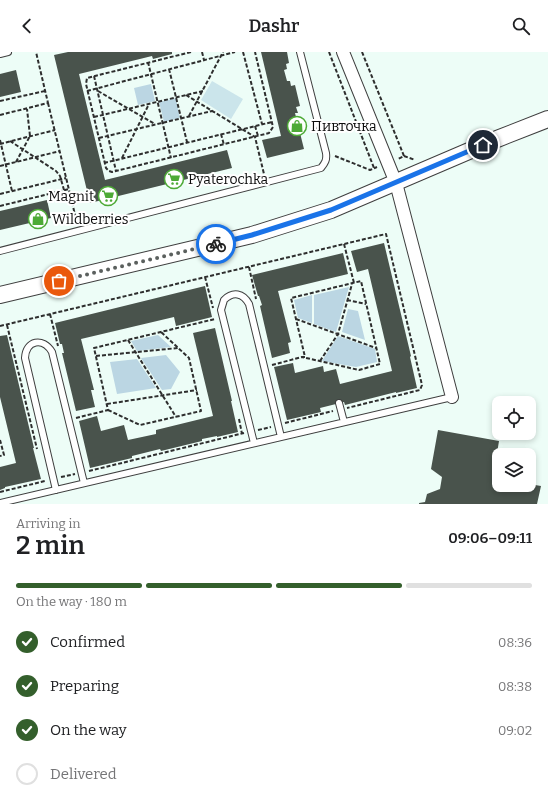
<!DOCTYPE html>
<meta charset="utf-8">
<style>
:root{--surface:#fff;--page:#f2f2f2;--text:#202124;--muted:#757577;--line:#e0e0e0;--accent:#345f2c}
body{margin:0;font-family:Bitter,serif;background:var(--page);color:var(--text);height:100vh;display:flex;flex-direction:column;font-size:15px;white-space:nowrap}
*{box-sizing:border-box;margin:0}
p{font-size:13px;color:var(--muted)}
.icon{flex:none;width:22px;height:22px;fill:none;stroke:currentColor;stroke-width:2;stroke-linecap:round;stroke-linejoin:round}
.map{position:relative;height:452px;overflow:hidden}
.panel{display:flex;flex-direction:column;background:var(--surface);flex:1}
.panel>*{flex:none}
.buttons{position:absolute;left:492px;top:344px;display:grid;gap:8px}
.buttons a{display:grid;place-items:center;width:44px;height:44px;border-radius:8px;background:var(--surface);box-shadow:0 2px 6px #0003;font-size:20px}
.pin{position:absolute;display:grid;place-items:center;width:34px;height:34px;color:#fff;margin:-17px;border:2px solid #fff;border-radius:50%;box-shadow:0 1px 4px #0007}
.courier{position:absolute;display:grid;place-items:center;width:40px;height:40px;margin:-20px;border:3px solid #1a73e8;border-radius:50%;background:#fff;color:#222;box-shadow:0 1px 5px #0007}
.head em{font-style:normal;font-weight:600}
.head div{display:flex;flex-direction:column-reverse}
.head{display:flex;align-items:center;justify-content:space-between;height:68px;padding:0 16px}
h1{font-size:26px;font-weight:600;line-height:30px}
.bar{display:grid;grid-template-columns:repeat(4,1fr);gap:6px 4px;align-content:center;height:48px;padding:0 16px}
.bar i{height:5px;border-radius:3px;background:var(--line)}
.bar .current{background:var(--accent)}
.bar p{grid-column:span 4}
ol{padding:0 16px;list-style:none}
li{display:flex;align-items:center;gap:12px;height:44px}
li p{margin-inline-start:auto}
li .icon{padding:4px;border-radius:50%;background:var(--accent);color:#fff;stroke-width:4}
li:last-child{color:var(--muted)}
li i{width:22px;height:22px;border:2px solid var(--line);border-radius:50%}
header{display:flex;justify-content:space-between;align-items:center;height:52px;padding:0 16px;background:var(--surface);font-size:18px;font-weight:600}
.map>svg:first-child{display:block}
</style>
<header><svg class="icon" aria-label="back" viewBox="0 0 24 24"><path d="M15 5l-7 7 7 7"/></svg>Dashr<svg class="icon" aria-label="search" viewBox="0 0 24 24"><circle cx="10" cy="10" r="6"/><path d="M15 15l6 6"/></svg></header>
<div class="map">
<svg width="548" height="452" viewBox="0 0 548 452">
<rect width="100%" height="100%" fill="#edfdf7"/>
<path fill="#bbd6e3" d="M151 32 155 49 138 53 134 36Z
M176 46 180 66 164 70 159 50Z
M349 235 336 280 314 272V243Z
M312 243V271L298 266 294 248Z
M348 257 358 259 365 288 342 280Z
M158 283 171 295 137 299 131 289Z
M338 284 375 297 377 310 356 315 322 309Z
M166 303 180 320 171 337 162 338 141 306Z
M137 307 156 336 117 342 110 310Z"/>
<path fill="#cbe5eb" d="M212 29 243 47 231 67 201 48Z"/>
<path fill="#49534c" d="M68 0H172V2L153 7 152 4 79 22 105 128 227 98 232 116 90 151 54 3Z
M261 0H287L289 11 286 12 287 17 284 18 287 29H290L291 34 295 33 300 54 296 55 298 61H295L304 97 267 106 262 88 281 84Z
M16 18 21 40 0 45V22Z
M47 148 51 166 0 178V159Z
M384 191 411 304 410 305 417 336 396 341V340L345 353 344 350 320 356 321 360 287 368 274 315 293 311 295 321 323 314 324 320 336 317 340 332 392 319 368 217 357 220 351 199Z
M343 201 348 222 278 239 291 290 288 291 290 301 272 306 260 254 262 253 259 244H258L252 223Z
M205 234 212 265 176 274 174 265 81 287 94 338H91L95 355 76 359 62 301H64L62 292H60L55 271Z
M215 276 232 349H231L238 380 217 385V384L202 387V389L161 399 160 397 132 404V406L90 416 79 369 97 364 101 379 124 373 128 388 156 382V378L213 364 193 281Z
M7 283 34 396H33L41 427 5 435V436L0 438V415L16 411 0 345V284Z
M438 378 499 389 493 426 499 427V433L529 432 541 434 537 452H419V451L425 450 427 442 440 437 442 425 431 417Z"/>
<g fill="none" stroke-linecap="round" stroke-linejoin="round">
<g stroke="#3f3f3f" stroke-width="8">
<path id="service" d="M0 2 8 0
M0 199 321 116C325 111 327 108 326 101L300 0
M339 351 344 370
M254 391 221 258 224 248C233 239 243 241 249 252L281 385
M56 438 25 306C26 288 43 285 52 300L84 431
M0 451 452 345"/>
</g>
<g stroke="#3f3f3f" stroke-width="14">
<path id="minor" d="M343 0 396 131 452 345"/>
</g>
<g stroke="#3f3f3f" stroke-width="18">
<path id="tertiary" d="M0 243 252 183 331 158 497 87 548 67"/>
</g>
<path stroke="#2e2e2e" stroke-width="2" stroke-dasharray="4 2" stroke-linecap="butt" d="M191 0 87 26 86 32 106 116 109 119 112 120 269 81 273 75 255 0
M202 0 204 8
M243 0 262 72
M329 0 374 116
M362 0 404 104 398 107
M148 10 171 106
M169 17 187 90
M94 24 116 119
M87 39 235 0
M98 39 155 72
M186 43 255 85 264 122
M0 49 45 39
M48 51 77 171
M0 63 48 51 36 0
M189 64 223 0
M94 65 203 39
M255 74 258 84
M221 82 224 93
M99 86 212 59
M0 88 12 139
M10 89 56 119 60 124 64 138
M0 92 55 78
M335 104 370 118 377 115
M404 104 415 108
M122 106 149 52
M16 110 30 84 27 57
M104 111 272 70
M0 114 60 99
M0 142 66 126
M0 154 69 137
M344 192 354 231
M249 215 256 247
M205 225 213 256
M347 248 366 252
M50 262 58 294
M296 267 376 296
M7 273 37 397
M0 274 386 182 422 333 420 338 347 356
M128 288 176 365
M96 304 178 296
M320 309 338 282 352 232
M272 313 302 305H305L291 246 361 229 380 312 359 318 302 305
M107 352 197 338
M108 358 140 373 201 359 189 306 161 280
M76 366 108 358 94 296 215 267
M239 367 242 382
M285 371 333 359
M258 378 271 375
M0 388 4 403 0 404
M89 419 244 381
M61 425 75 422
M0 440 45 429"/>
<use href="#service" stroke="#fff" stroke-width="6"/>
<use href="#minor" stroke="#fff" stroke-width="12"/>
<use href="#tertiary" stroke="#fff" stroke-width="16"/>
</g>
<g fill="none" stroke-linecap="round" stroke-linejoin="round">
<path stroke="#5b605e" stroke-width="4" stroke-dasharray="0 7.2" d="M59 229 216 192"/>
<path stroke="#1a73e8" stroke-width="5" d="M216 192 252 183 331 158 483 93"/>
</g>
<defs>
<g id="shop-ring" transform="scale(1)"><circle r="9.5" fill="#fff" stroke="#4daa36" stroke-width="1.5"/><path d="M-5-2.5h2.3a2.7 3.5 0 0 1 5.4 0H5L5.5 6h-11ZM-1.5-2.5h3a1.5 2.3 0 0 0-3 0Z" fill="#4daa36"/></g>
<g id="supermarket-ring" transform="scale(1)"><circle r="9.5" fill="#fff" stroke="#4daa36" stroke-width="1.5"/><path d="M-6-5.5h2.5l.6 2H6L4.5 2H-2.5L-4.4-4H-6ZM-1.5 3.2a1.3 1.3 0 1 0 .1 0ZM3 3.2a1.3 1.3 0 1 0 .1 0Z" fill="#4daa36"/></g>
</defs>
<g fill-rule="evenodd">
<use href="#shop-ring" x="297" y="74"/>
<use href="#supermarket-ring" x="174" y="127"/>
<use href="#supermarket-ring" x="108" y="144"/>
<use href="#shop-ring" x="38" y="167"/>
</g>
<g text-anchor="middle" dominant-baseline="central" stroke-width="4" stroke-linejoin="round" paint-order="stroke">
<g font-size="14" fill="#0c0c0c" stroke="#fff" text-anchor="start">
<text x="311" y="74">Пивточка</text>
<text x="188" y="127">Pyaterochka</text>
<text x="94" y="144" text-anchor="end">Magnit</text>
<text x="52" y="167">Wildberries</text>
</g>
</g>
</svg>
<div class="buttons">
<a><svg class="icon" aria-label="locate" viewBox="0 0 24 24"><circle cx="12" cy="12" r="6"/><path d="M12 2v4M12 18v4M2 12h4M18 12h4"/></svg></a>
<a><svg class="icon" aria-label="layers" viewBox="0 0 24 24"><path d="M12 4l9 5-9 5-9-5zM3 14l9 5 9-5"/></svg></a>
</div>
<div class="pin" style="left:59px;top:229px;background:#ea580c"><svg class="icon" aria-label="bag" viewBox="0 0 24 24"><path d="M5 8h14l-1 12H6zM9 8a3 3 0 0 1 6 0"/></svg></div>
<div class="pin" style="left:483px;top:93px;background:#1f2937"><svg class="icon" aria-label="home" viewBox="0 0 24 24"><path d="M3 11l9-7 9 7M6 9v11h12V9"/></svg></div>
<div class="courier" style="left:216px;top:192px"><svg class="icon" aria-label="bike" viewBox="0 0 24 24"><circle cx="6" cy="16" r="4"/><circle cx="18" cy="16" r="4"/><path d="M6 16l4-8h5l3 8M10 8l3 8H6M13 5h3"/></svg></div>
</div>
<section class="panel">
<div class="head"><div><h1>2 min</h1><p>Arriving in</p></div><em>09:06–09:11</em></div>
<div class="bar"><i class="current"></i><i class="current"></i><i class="current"></i><i></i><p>On the way · 180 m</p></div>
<ol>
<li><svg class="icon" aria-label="check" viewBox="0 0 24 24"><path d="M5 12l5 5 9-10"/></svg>Confirmed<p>08:36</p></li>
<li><svg class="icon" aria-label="check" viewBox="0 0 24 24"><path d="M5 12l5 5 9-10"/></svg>Preparing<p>08:38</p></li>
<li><svg class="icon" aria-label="check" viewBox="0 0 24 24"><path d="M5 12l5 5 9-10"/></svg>On the way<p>09:02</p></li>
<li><i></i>Delivered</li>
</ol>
</section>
